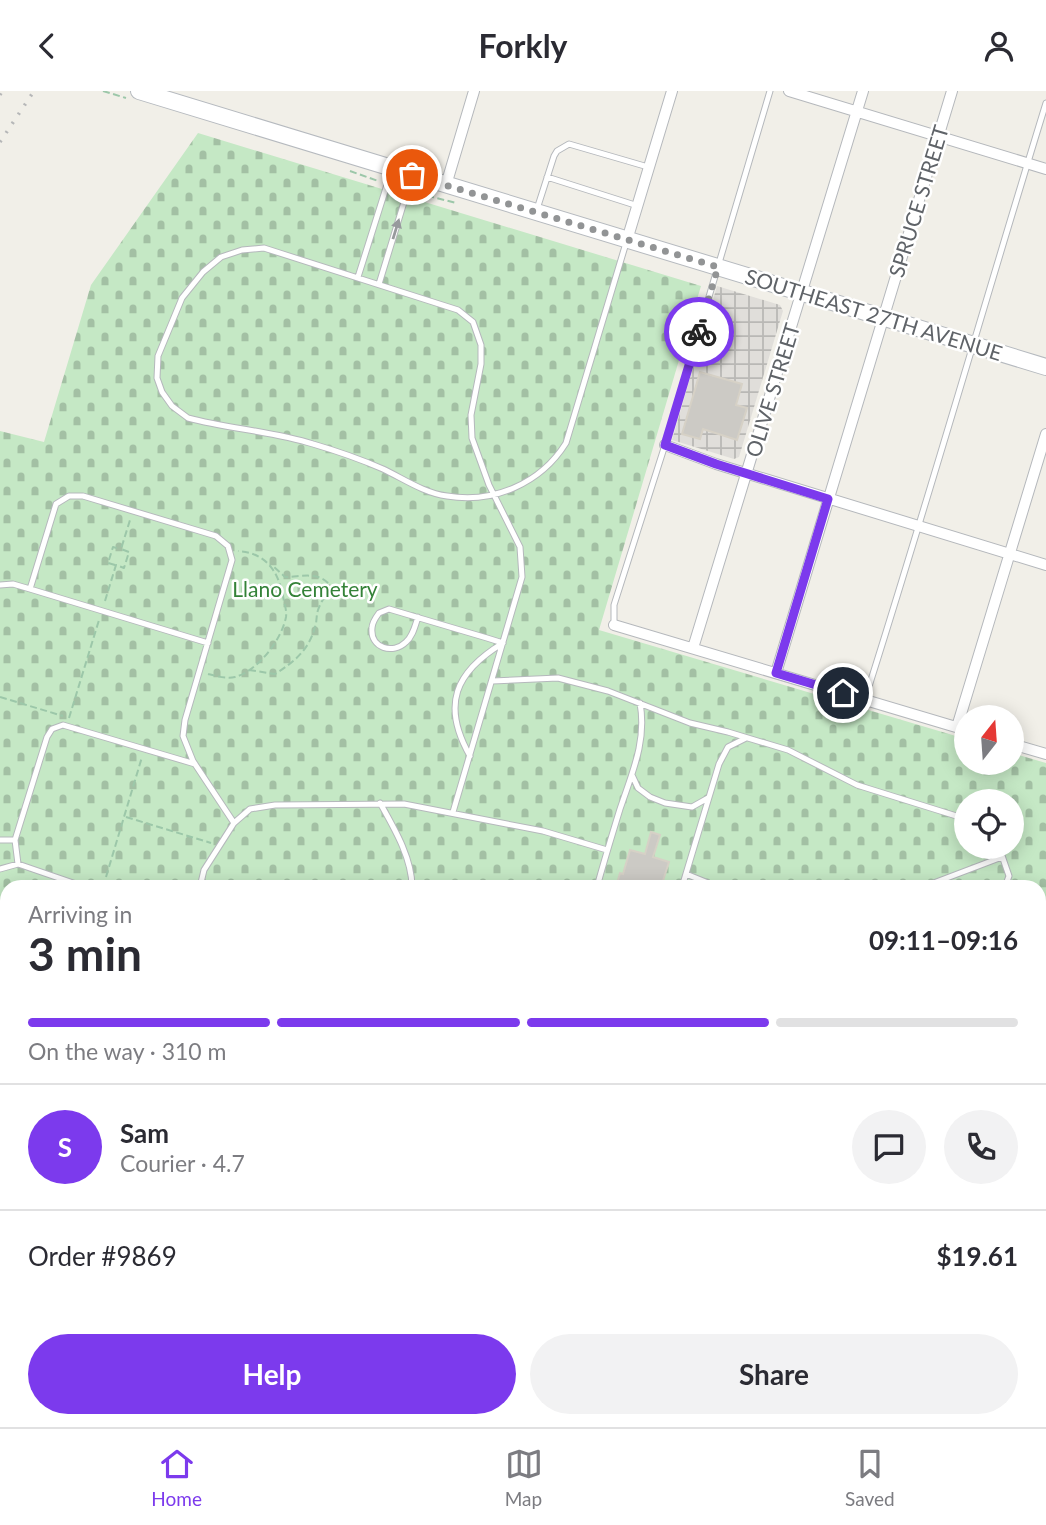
<!DOCTYPE html>
<meta charset="utf-8">
<style>
:root{--surface:#fff;--page:#f2f2f3;--text:#2b2b33;--muted:#7c7c81;--line:#e1e1e2;--accent:#7c3aed}
body{margin:0;font-family:Lato,sans-serif;background:var(--page);color:var(--text);height:100vh;display:flex;flex-direction:column;font-size:26px;white-space:nowrap}
*{box-sizing:border-box;margin:0}
p{font-size:23px;color:var(--muted)}
.icon{flex:none;width:38px;height:38px;fill:none;stroke:currentColor;stroke-width:2;stroke-linecap:round;stroke-linejoin:round}
.map{position:relative;flex:1;overflow:hidden}
.sheet{position:absolute;left:0px;top:789px;width:1046px;height:548px;display:flex;flex-direction:column;background:var(--surface);border-radius:21px 21px 0 0;box-shadow:0 4px 18px #0003}
.sheet>*{flex:none}
.needle{width:46px;rotate:17deg}
.buttons{position:absolute;left:954px;top:614px;display:grid;gap:14px}
.buttons a{display:grid;place-items:center;width:70px;height:70px;border-radius:50%;background:var(--surface);box-shadow:0 4px 18px #0003;font-size:35px}
.pin{position:absolute;display:grid;place-items:center;width:60px;height:60px;color:#fff;margin:-30px;border:4px solid #fff;border-radius:50%;box-shadow:0 2px 7px #0007}
.courier{position:absolute;display:grid;place-items:center;width:70px;height:70px;margin:-35px;border:5px solid #7c3aed;border-radius:50%;background:#fff;color:#222;box-shadow:0 2px 9px #0007}
.headline em{font-style:normal;font-weight:700}
.headline div{display:flex;flex-direction:column-reverse}
.headline{display:flex;align-items:center;justify-content:space-between;height:119px;padding:0 28px}
h1{font-size:46px;font-weight:700;line-height:52px}
.bar{display:grid;grid-template-columns:repeat(4,1fr);gap:10px 7px;align-content:center;height:84px;padding:0 28px}
.bar i{height:9px;border-radius:5px;background:var(--line)}
.bar .active{background:var(--accent)}
.bar p{grid-column:span 4}
.line{display:flex;align-items:center;gap:18px;padding:0 28px;border-top:2px solid var(--line)}
.line div{flex:1}
.round{display:grid;place-items:center;flex:none;width:74px;height:74px;border-radius:37px;background:var(--page)}
.primary-button{display:flex;gap:14px;margin-top:auto;padding:14px 28px}
.primary-button a{flex:1;height:80px;border-radius:42px;background:var(--accent);color:#fff;font-size:28px;font-weight:700;line-height:80px;text-align:center}
.primary-button a+a{background:var(--page);color:var(--text)}
header{display:flex;justify-content:space-between;align-items:center;height:91px;padding:0 28px;background:var(--surface);font-size:32px;font-weight:700}
.dock{display:flex;justify-content:space-around;align-items:center;height:98px;border-top:2px solid var(--line);background:var(--surface);font-size:19px;color:var(--muted)}
.dock a{display:grid;justify-items:center;gap:4px}
.dock .active{color:var(--accent)}
.map>svg:first-child{display:block}
</style>
<header><svg class="icon" aria-label="back" viewBox="0 0 24 24"><path d="M15 5l-7 7 7 7"/></svg>Forkly<svg class="icon" aria-label="person" viewBox="0 0 24 24"><circle cx="12" cy="8" r="4"/><path d="M4 21q1-7 8-7t8 7"/></svg></header>
<div class="map">
<svg width="1046" height="1336" viewBox="0 0 1046 1336">
<defs>
<pattern id="industrial-grid" width="8" height="8" patternUnits="userSpaceOnUse" patternTransform="scale(1.75)"><rect width="8" height="8" fill="#e0deda"/><path d="M0 4h8M4 0v8" fill="none" stroke="#b9b8b5"/></pattern>
<pattern id="cemetery-stones" width="16" height="16" patternUnits="userSpaceOnUse" patternTransform="scale(1.75)"><rect width="16" height="16" fill="#c5e8c5"/><path d="M2 7V4a2 2 0 0 1 4 0v3zM10 15v-3a2 2 0 0 1 4 0v3z" fill="#a3c0a4"/></pattern>
</defs>
<rect width="100%" height="100%" fill="#f1efe8"/>
<path fill="url(#industrial-grid)" d="M717 195 780 214 783 220 739 366 734 368 672 349Z"/>
<path fill="url(#cemetery-stones)" fill-rule="evenodd" d="M198 42 701 195 599 539 966 648V672H1012V662L1046 672V940L1040 961V796H7V1290L0 1288V340L44 351 91 194ZM966 710H1012V756H966Z
M1046 1051V1336H1023L1003 1330H1040V1072Z
M130 1330H927L925 1336H151Z"/>
<path fill="#cccac5" stroke="#d6d1c6" stroke-width="2" d="M700 281 742 293 736 314 747 317 737 349 703 338 700 348 682 343Z
M651 741 660 744 653 766 669 771 661 796H616L620 782 623 783 630 759 645 763Z"/>
<g fill="none" stroke-linecap="round" stroke-linejoin="round">
<g stroke="#b5b8bc" stroke-width="7">
<path id="lane" d="M547 86 638 115
M537 118 554 65 557 60 569 53 648 76
M358 186 391 81
M379 193 412 85
M0 494 13 493 30 498 208 552
M30 498 56 413 69 405H83L216 445 228 455 232 469 185 629 183 645 193 670 234 732
M418 526C415 535 413 545 406 551 393 564 370 557 372 537 372 532 376 526 379 522L389 518 487 547 503 552
M614 534V514L665 354 770 0
M492 590 558 587 608 600 690 632 728 641 788 659 857 694 966 728
M865 608C928 410 985 210 1046 12
M470 665C441 614 455 581 503 552
M632 684 638 697 650 706 665 712 692 716 708 707
M380 712C394 737 412 767 412 796
M453 721 522 486 520 456 489 394 472 347 471 324 481 273V254L473 231 458 219 264 157 242 159 221 166 203 181 182 207 158 265 157 287 162 301 172 315 188 327C229 338 272 340 313 353 337 360 360 368 383 378 404 388 424 402 447 405 494 413 541 392 566 352L626 152
M0 749H15L47 646 52 638 63 634 195 673
M15 749 18 773 85 796
M999 756 1009 785 1005 796
M0 778 18 773
M686 783 718 796
M200 796 204 779 234 732 250 718 275 714 404 713 543 740 607 759
M597 796C604 770 612 744 620 718 632 682 647 650 640 612
M682 796 719 673 728 656 746 647
M923 796 1002 766
M1040 873 1046 875
M0 955 7 957
M0 1096 7 1099
M0 1202 7 1205
M398 1330 418 1336
M582 1330 602 1336
M154 1336 155 1330
M343 1336 345 1330
M476 1336 478 1330
M620 1336 622 1330
M760 1336 762 1330
M915 1336 917 1330"/>
</g>
<g stroke="#b5b8bc" stroke-width="12">
<path id="street" d="M789 0 1046 78
M446 94 474 0
M627 149 672 0
M665 354 716 373 1046 474
M614 534 966 639
M693 557 863 0
M776 582 952 0
M957 636 1046 343
M1012 653 1046 663
M0 1304 7 1306
M64 1330 77 1336"/>
</g>
<g stroke="#b6babf" stroke-width="18">
<path id="secondary" d="M139 0 1046 276
M1040 1013 1046 992
M0 1322 7 1324
M27 1330 47 1336
M941 1336 943 1330"/>
</g>
<path stroke="#9cc7a9" stroke-width="2" stroke-dasharray="7 3.5" stroke-linecap="butt" d="M103 0 126 7
M350 80 378 90
M417 102 456 112
M115 474 108 472 113 456 120 458
M105 510 116 474 124 477 129 461 121 458 130 429
M249 579 275 583C294 571 309 559 315 536 317 531 316 525 318 519 321 510 327 504 329 493 317 480 301 486 285 486L273 475
M208 583C216 585 227 588 235 586 258 580 282 548 286 526 287 519 284 512 283 505 278 480 266 462 238 460
M0 606 63 625
M69 627 99 529
M126 726 211 752
M103 796 142 666
M1040 966 1046 944
M1040 1063 1046 1042
M0 1131 7 1109
M103 1330 124 1336
M957 1336 958 1330"/>
<use href="#lane" stroke="#fff" stroke-width="5"/>
<use href="#street" stroke="#fff" stroke-width="10"/>
<use href="#secondary" stroke="#fff" stroke-width="16"/>
<path stroke="#b6b7b8" stroke-width="3.5" stroke-dasharray="2 9" stroke-linecap="butt" d="M0 4 2 0
M0 51 34 0"/>
</g>
<defs><path id="oneway-solid" d="M-6-.8H1V-3.2L6.5 0L1 3.2V.8H-6Z" transform="scale(1.75)"/></defs>
<use fill="#979a9d" href="#oneway-solid" transform="translate(396 138) rotate(-73)"/>
<g fill="none" stroke-linecap="round" stroke-linejoin="round">
<path stroke="#929495" stroke-width="7" stroke-dasharray="0 12.6" d="M412 84 718 176 699 241"/>
<path stroke="#7c3aed" stroke-width="9" d="M699 241 665 354 716 373 828 408 776 582 843 602"/>
</g>
<g text-anchor="middle" dominant-baseline="central" stroke-width="5" stroke-linejoin="round" paint-order="stroke">
<g font-size="21" fill="#5f6368" stroke="#fff">
<text transform="translate(918 110) rotate(-73)">SPRUCE STREET</text>
<text transform="translate(874 223) rotate(17)">SOUTHEAST 27TH AVENUE</text>
<text transform="translate(772 299) rotate(-73)">OLIVE STREET</text>
</g>
<g font-size="21" fill="#348238" stroke="#fff">
<text x="305" y="497">Llano Cemetery</text>
</g>
</g>
</svg>
<div class="buttons">
<a><svg class="needle" viewBox="-14 -14 28 28"><path d="M0-13l5 13h-10z" fill="#e53935"/><path d="M0 13l5-13h-10z" fill="#7c7c81"/></svg></a>
<a><svg class="icon" aria-label="locate" viewBox="0 0 24 24"><circle cx="12" cy="12" r="6"/><path d="M12 2v4M12 18v4M2 12h4M18 12h4"/></svg></a>
</div>
<div class="pin" style="left:412px;top:84px;background:#ea580c"><svg class="icon" aria-label="bag" viewBox="0 0 24 24"><path d="M5 8h14l-1 12H6zM9 8a3 3 0 0 1 6 0"/></svg></div>
<div class="pin" style="left:843px;top:602px;background:#1f2937"><svg class="icon" aria-label="home" viewBox="0 0 24 24"><path d="M3 11l9-7 9 7M6 9v11h12V9"/></svg></div>
<div class="courier" style="left:699px;top:241px"><svg class="icon" aria-label="bike" viewBox="0 0 24 24"><circle cx="6" cy="16" r="4"/><circle cx="18" cy="16" r="4"/><path d="M6 16l4-8h5l3 8M10 8l3 8H6M13 5h3"/></svg></div>
<section class="sheet">
<div class="headline"><div><h1>3 min</h1><p>Arriving in</p></div><em>09:11–09:16</em></div>
<div class="bar"><i class="active"></i><i class="active"></i><i class="active"></i><i></i><p>On the way · 310 m</p></div>
<div class="line" style="height:126px"><b class="round" style="background:var(--accent);color:#fff">S</b><div><b>Sam</b><p>Courier · 4.7</p></div><a class="round"><svg class="icon" aria-label="chat" viewBox="0 0 24 24"><path d="M4 5h16v11H9l-5 4z"/></svg></a><a class="round"><svg class="icon" aria-label="phone" viewBox="0 0 24 24"><path d="M5 4h4l2 5-3 2q2 4 5 5l2-3 5 2v4C11 20 4 13 5 4z"/></svg></a></div>
<div class="line" style="height:91px"><div>Order #9869</div><b>$19.61</b></div>
<div class="primary-button"><a>Help</a><a>Share</a></div>
</section>
</div>
<nav class="dock">
<a class="active"><svg class="icon" aria-label="home" viewBox="0 0 24 24"><path d="M3 11l9-7 9 7M6 9v11h12V9"/></svg>Home</a>
<a><svg class="icon" aria-label="map" viewBox="0 0 24 24"><path d="M3 6l6-2 6 2 6-2v14l-6 2-6-2-6 2zM9 4v14M15 6v14"/></svg>Map</a>
<a><svg class="icon" aria-label="saved" viewBox="0 0 24 24"><path d="M7 4h10v16l-5-4-5 4z"/></svg>Saved</a>
</nav>
